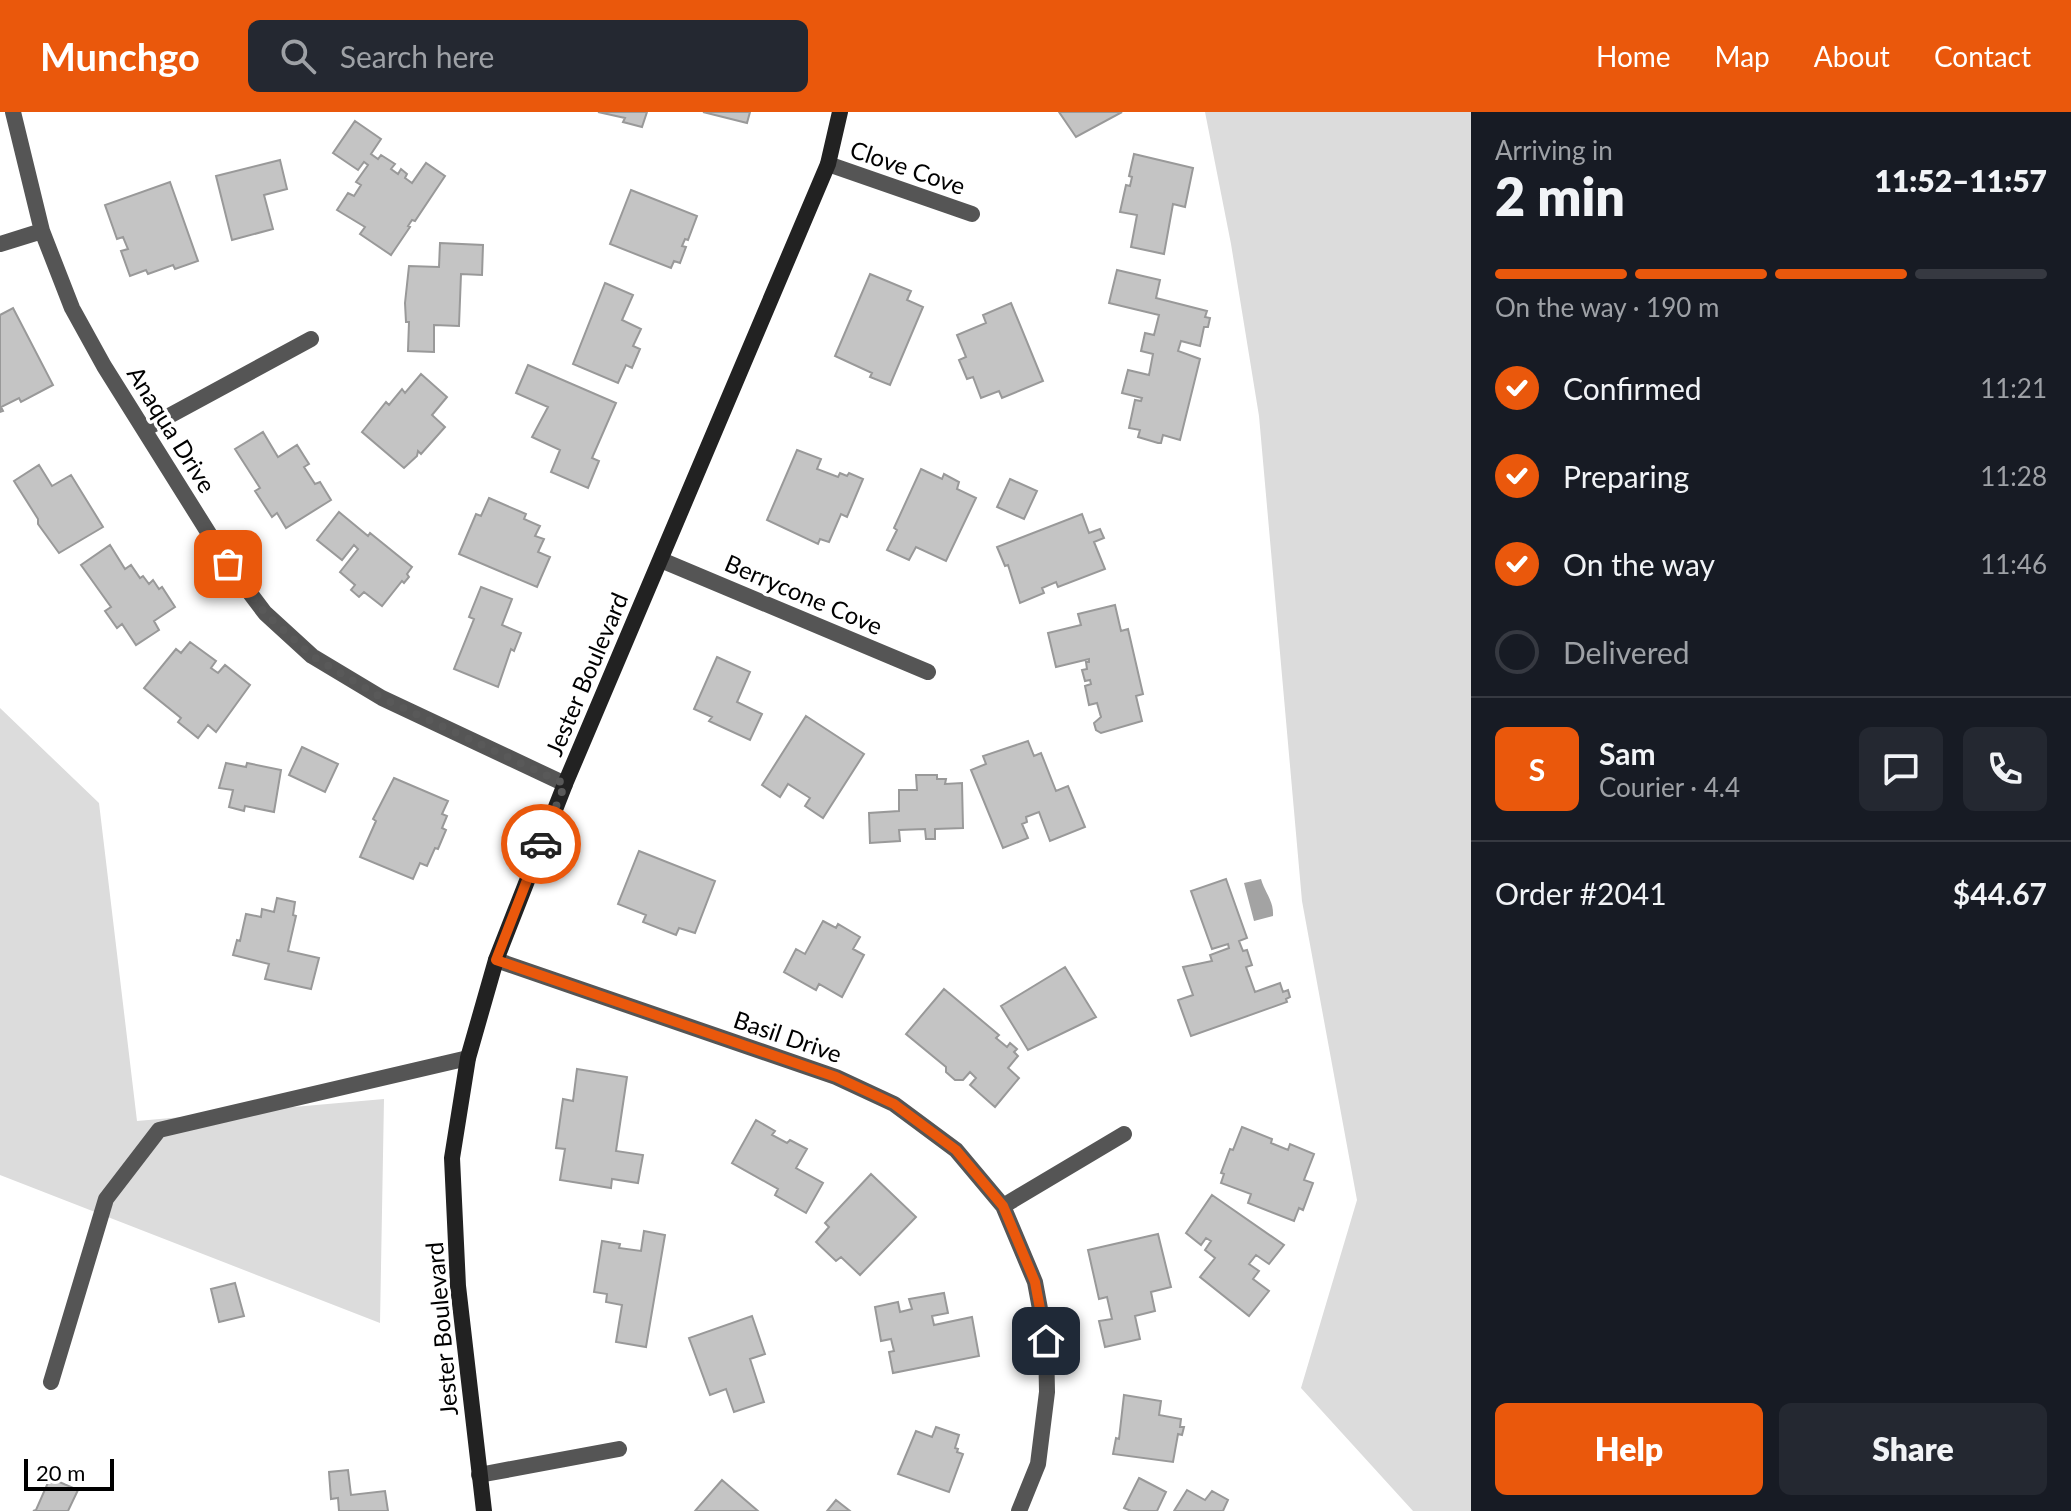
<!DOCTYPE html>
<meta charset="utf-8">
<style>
:root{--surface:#171b24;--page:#242831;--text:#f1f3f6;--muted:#9ea1a6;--line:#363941;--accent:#ea580c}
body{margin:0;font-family:Lato,sans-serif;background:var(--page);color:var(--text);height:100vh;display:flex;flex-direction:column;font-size:30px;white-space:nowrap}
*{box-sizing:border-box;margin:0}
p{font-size:26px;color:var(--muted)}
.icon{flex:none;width:44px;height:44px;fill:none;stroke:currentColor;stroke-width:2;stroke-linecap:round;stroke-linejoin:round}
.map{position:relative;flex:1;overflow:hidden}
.panel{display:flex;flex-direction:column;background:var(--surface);width:600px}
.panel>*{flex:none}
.scale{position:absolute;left:24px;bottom:20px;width:90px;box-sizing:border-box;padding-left:8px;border:4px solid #000;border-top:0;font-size:22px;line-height:28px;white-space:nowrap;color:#000;-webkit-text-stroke:6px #fff;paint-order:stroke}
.pin{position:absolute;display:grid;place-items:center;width:68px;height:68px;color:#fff;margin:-34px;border-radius:16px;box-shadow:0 4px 12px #0006}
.courier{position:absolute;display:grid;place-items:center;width:80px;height:80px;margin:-40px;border:6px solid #ea580c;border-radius:50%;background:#fff;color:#222;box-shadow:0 2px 10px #0007}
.overview em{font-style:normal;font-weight:800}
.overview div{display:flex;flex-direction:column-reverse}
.overview{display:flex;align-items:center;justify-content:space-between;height:136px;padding:0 24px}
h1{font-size:52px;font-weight:800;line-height:60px}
.bar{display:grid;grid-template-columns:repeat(4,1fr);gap:12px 8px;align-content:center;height:96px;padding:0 24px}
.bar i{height:10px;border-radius:6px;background:var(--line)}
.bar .on{background:var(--accent)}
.bar p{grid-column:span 4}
.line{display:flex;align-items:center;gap:20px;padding:0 24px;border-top:2px solid var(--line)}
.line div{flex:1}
.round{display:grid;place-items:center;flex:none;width:84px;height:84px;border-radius:12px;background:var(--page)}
ol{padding:0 24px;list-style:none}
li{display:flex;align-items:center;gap:24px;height:88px}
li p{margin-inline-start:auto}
li .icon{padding:8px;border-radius:50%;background:var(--accent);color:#fff;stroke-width:4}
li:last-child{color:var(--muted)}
li i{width:44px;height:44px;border:4px solid var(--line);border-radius:50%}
.primary-button{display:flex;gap:16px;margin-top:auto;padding:16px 24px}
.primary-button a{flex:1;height:92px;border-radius:12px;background:var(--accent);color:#fff;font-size:32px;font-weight:800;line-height:92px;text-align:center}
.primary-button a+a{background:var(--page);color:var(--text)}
header{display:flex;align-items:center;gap:48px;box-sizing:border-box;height:112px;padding:0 40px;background:var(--accent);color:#fff}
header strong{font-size:38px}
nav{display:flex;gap:44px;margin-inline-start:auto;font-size:28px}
.search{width:560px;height:72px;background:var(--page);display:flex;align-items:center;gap:20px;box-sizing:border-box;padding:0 28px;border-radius:12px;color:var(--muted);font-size:30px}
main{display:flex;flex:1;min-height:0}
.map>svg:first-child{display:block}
</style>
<header>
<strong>Munchgo</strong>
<div class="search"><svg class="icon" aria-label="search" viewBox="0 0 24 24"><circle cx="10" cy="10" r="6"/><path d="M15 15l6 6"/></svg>Search here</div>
<nav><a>Home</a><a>Map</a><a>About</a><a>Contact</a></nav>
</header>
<main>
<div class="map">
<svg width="1471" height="1399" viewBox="0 0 1471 1399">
<rect width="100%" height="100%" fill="#fff"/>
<path fill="#dcdcdc" d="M1205 0H1471V1399H1413L1301 1276 1357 1088 1302 789 1259 304 1231 132Z
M0 596 99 691 137 1009 384 987 380 1211 0 1063Z"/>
<path fill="#a3a3a3" d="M1261 767C1265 781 1274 789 1273 804L1254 809 1244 771Z"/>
<path fill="#c4c4c4" stroke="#999" stroke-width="2" d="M598 0H647L642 15 623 10 625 6Z
M703 0H750L747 11Z
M1059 0H1122L1076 25Z
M355 9 381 27 371 42 378 47 381 43 395 52 391 57 398 62 401 57 407 62 405 66 412 71 426 51 445 64 415 109 412 108 408 114 410 115 391 143 360 122 365 115 337 98 348 81 354 84 361 73 356 70 368 53 364 50 358 58 333 41Z
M1134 42 1193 56 1185 95 1173 92 1164 142 1131 135 1137 103 1120 100 1126 73 1130 74 1132 65 1129 64Z
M280 48 287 77 264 83 273 117 232 128 216 64Z
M170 70 198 149 175 157 173 153 148 162 146 158 130 164 121 139 128 137 123 125 117 127 105 93Z
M631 78 697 104 688 128 685 127 682 134 686 135 680 151 674 149 671 156 610 132Z
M440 131 483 133 482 163 461 162 459 214 434 213V240L408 239 409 210H406L405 191 409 154 439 155Z
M1117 158 1160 168 1156 186 1207 199 1205 205 1210 206 1208 215H1204L1200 234 1181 229 1178 239 1200 247 1180 328 1163 323 1161 331H1158L1138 325 1140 318 1129 316 1135 288 1141 289 1142 286 1122 281 1128 258 1149 263 1153 242 1141 239 1145 221 1154 223 1159 203 1109 191Z
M870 162 911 179 907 188 923 195 890 273 870 265 872 261 835 244Z
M605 171 633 183 622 208 641 217 633 234 640 237 632 256 626 253 618 271 573 252Z
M1011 191 1043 269 1002 286 999 279 981 286 973 265 967 267 959 248 966 245 957 223 986 211 983 203Z
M13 196 53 273 21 290 19 286 1 295 3 299 0 300V203Z
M528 253 616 291 592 346 599 349 588 376 551 360 560 338 532 325 548 295 516 281Z
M421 262 447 285 432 303 445 315 421 342 418 339 417 344 404 356 362 320 386 290 389 293 402 277 405 281Z
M263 320 278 345 297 333 309 352 304 355 315 372 320 370 331 388 286 416 277 401 272 405 255 379 260 376 235 337Z
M797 338 821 347 817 357 838 365 840 361 847 364 849 361 863 367 847 405 841 402 829 430 820 427 818 432 767 408Z
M39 353 52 374 71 363 103 415 59 441 38 412V407L14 369Z
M921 357 942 367 944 362 959 370 957 377 976 386 946 449 916 435 909 448 887 438 897 418 894 416Z
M1010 367 1037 379 1024 407 997 395Z
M489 386 526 402 524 407 540 414 535 424 544 427 538 440 550 445 537 475 459 442 476 402 481 404Z
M339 400 368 424 370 421 412 455 407 462 409 465 404 471 402 469 382 494 364 480 359 485 351 478 355 473 340 460 358 437 354 433 342 448 317 428Z
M1082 402 1089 421 1100 417 1104 426 1094 430 1105 457 1058 475 1056 470 1042 476 1044 481 1020 491 1008 453 1005 454 997 435Z
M110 433 125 457 131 453 140 466 143 464 149 472 153 468 159 477 162 475 175 495 154 509 159 518 136 533 122 512 117 516 105 499 111 495 81 453Z
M481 475 512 487 502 513 521 521 514 539 511 537 498 575 454 557 474 507 469 505Z
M1115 493 1121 519 1128 517 1143 582 1136 584 1142 609 1101 621 1096 618 1094 611 1101 605 1097 591 1089 593 1085 574 1091 572 1090 568 1085 569 1082 558 1087 557 1086 550H1089V547L1056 555 1048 521 1081 513 1078 502Z
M190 530 216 549 211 556 218 561 225 553 250 573 216 620 208 613 198 626 178 610 181 606 144 576 176 537 181 541Z
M717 545 750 560 737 590 762 602 750 628 709 609 712 605 694 597Z
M806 604 864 642 823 706 805 694 810 686 788 672 780 685 762 673Z
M1028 629 1034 644 1041 641 1056 679 1068 674 1085 715 1050 729 1039 700 1026 705 1027 710 1022 712 1028 726 1003 736 971 658 986 652 983 644Z
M302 635 338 652 325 680 289 663Z
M226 651 246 655 247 651 281 658 274 700 245 694 244 699 229 695 233 678 219 676Z
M916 663H937V667H946L945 672 962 671 963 716 935 717V727H926L925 717 899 718 900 729 870 731 869 701 899 699V678H917Z
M394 666 448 689 442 702 447 704 442 716 446 718 438 737 435 736 427 754 420 751 413 767 360 745 376 709 373 707Z
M639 739 715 769 695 821 679 816 676 823 643 810 646 803 618 792Z
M1226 767 1247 826 1239 829 1243 839 1247 838 1252 853 1246 855 1255 880 1280 871 1283 880 1288 878 1290 885 1286 887 1287 890 1191 924 1178 888 1193 883 1183 855 1212 849 1210 843 1229 836 1228 832 1212 837 1191 779Z
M277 786 295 790 293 803 296 804 288 839 319 846 311 877 265 867 269 852 233 843 237 828 240 829 246 802 261 805 262 797 274 800Z
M823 809 836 816 838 812 860 825 853 837 864 843 842 885 819 872 816 878 784 860 796 837 805 842Z
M1065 855 1096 905 1028 938 1001 894Z
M944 877 999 923 996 926 1007 935 1010 931 1017 937 1014 940 1018 944 1008 956 1019 966 995 995 970 973 976 966 970 960 963 968H955L946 960V955L906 922Z
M577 957 627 965 616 1039 643 1043 638 1071 612 1067 611 1076 560 1068 565 1037 556 1036 563 987 573 989Z
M756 1008 775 1019 772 1023 787 1031 790 1028 807 1037 796 1056 823 1071 806 1101 775 1083 778 1077 732 1051Z
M1242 1015 1272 1027 1271 1031 1288 1038 1290 1032 1314 1042 1304 1068 1313 1071 1303 1098 1299 1096 1294 1109 1248 1091 1251 1082 1221 1071 1224 1062 1221 1061 1230 1037 1233 1038Z
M871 1062 916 1105 860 1163 841 1145 836 1149 816 1130 829 1115 825 1111Z
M1212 1083 1284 1133 1269 1152 1256 1143 1249 1152 1259 1159 1253 1167 1269 1179 1249 1204 1200 1165 1215 1146 1205 1138 1211 1129 1206 1126 1201 1133 1186 1121Z
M644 1119 665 1123 646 1235 616 1230 622 1193 606 1190 607 1182 594 1180 602 1129 620 1132 619 1136 641 1139Z
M1158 1122 1171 1175 1151 1180 1155 1199 1135 1204 1140 1227 1105 1235 1099 1209 1112 1207 1107 1185 1099 1187 1088 1138Z
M235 1171 244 1204 219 1210 211 1177Z
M944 1181 948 1201 932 1204 934 1213 972 1205 979 1244 893 1261 889 1240 894 1239 891 1227 881 1229 875 1195 898 1190 900 1200 912 1197 909 1187Z
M752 1204 765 1242 750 1247 764 1290 734 1300 726 1277 710 1283 689 1226Z
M1124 1283 1161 1289 1159 1303 1181 1307 1180 1315H1184L1182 1323 1178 1322 1173 1350 1113 1342 1116 1326 1119 1327Z
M936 1315 959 1323 955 1336 958 1337 957 1340 963 1342 949 1380 898 1362 916 1319 932 1325Z
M348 1358 351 1383 385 1379 388 1399H339L338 1386 331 1387 329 1360Z
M50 1366 78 1378 68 1399H33L36 1398Z
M1139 1366 1166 1380 1157 1399H1131L1124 1396Z
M722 1368 758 1399H695Z
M1187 1378 1205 1388 1212 1379 1228 1388 1223 1399H1174Z
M836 1388 850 1399H827Z"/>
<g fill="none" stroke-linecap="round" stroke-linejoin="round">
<path stroke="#555" stroke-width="16" d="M51 1270 106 1087 159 1018 468 946"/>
<path stroke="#555" stroke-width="16" d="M13 0 42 119 72 196 104 254 228 452 265 501 312 544 382 586 565 672
M828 52 972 102
M0 132 42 119
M145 317 311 227
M661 448 928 560
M496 848 836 965 894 992 956 1038 1003 1094 1035 1170 1046 1229 1047 1280 1038 1352 1019 1399
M1003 1094 1124 1022
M479 1363 619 1337"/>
<path stroke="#222" stroke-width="16" d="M484 1399 458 1174 452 1046 468 946 496 848 565 672 828 52 840 0"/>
</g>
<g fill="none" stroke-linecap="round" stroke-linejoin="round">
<path stroke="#595959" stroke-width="8" stroke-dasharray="0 14.4" d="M228 452 265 501 312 544 382 586 565 672 541 732"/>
<path stroke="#ea580c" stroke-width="10" d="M541 732 496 848 836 965 894 992 956 1038 1003 1094 1035 1170 1046 1229"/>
</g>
<g text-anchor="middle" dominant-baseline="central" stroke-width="7" stroke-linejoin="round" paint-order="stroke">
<g font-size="24" fill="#000" stroke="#fff">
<text transform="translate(908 55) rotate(19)">Clove Cove</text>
<text transform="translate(172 317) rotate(58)">Anaqua Drive</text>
<text transform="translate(804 482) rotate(23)">Berrycone Cove</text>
<text transform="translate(586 562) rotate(-67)">Jester Boulevard</text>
<text transform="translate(788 924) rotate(19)">Basil Drive</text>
<text transform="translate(441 1217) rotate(-95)">Jester Boulevard</text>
</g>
</g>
</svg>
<div class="scale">20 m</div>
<div class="pin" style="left:228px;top:452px;background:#ea580c"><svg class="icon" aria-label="bag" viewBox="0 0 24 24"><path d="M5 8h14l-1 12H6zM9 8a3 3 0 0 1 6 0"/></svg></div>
<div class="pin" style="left:1046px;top:1229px;background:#1f2937"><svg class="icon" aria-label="home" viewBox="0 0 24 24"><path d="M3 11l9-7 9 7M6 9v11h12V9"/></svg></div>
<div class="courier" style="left:541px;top:732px"><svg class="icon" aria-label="car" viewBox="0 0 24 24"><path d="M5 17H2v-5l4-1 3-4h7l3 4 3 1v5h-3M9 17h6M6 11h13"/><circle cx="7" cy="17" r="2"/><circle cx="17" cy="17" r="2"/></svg></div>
</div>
<section class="panel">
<div class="overview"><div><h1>2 min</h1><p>Arriving in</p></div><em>11:52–11:57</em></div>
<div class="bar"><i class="on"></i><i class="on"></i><i class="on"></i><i></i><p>On the way · 190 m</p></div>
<ol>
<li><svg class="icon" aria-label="check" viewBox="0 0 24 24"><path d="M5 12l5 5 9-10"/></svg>Confirmed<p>11:21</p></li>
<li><svg class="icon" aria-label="check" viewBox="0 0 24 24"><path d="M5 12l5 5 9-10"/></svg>Preparing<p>11:28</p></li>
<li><svg class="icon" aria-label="check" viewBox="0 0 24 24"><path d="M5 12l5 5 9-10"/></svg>On the way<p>11:46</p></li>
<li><i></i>Delivered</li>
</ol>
<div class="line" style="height:144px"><b class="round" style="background:var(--accent);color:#fff">S</b><div><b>Sam</b><p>Courier · 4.4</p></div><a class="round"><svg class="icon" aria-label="chat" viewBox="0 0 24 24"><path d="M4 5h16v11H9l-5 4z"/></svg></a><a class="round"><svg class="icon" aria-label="phone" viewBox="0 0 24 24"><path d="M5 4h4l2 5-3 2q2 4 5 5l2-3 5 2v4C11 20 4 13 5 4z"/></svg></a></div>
<div class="line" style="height:104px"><div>Order #2041</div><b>$44.67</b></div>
<div class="primary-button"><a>Help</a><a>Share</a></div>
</section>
</main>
